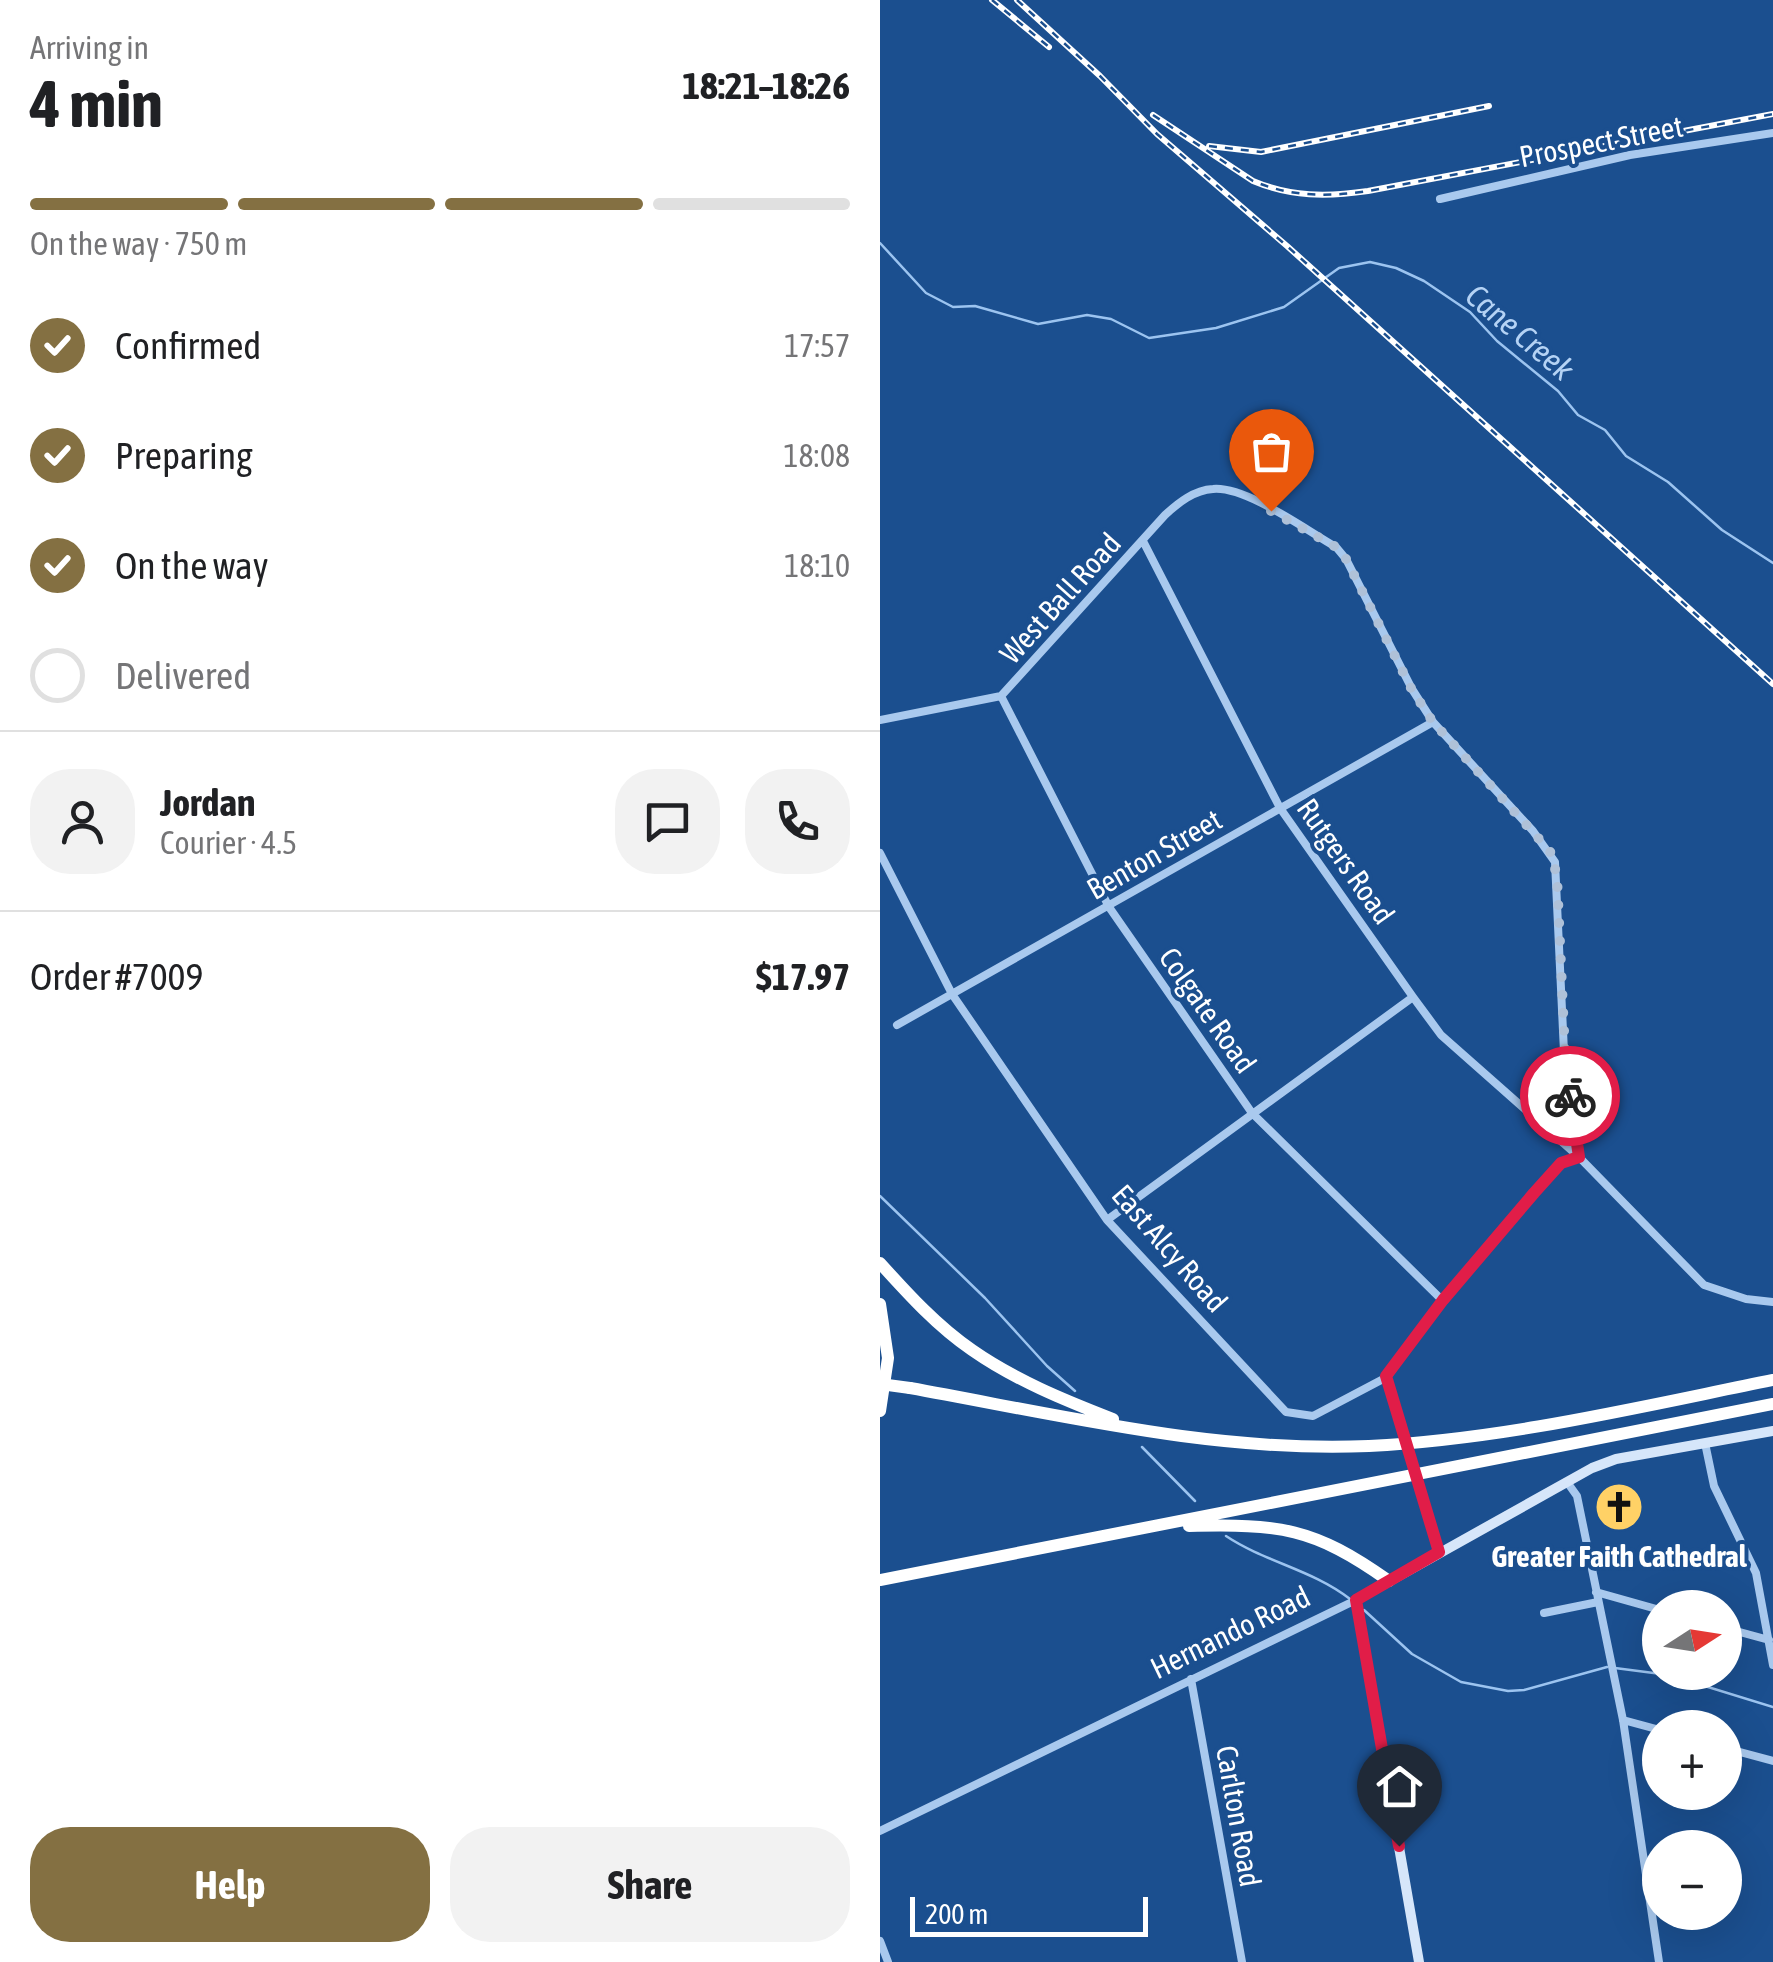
<!DOCTYPE html>
<meta charset="utf-8">
<style>
:root{--surface:#fff;--page:#f2f2f2;--text:#202124;--muted:#757577;--line:#e0e0e0;--accent:#847042}
body{margin:0;font-family:"Asap Condensed",sans-serif;background:var(--page);color:var(--text);height:100vh;display:flex;flex-direction:column;font-size:38px;white-space:nowrap}
*{box-sizing:border-box;margin:0}
p{font-size:32px;color:var(--muted)}
.icon{flex:none;width:55px;height:55px;fill:none;stroke:currentColor;stroke-width:2;stroke-linecap:round;stroke-linejoin:round}
.map{position:relative;flex:1;overflow:hidden}
.details{display:flex;flex-direction:column;background:var(--surface);width:880px}
.details>*{flex:none}
.needle{width:65px;rotate:78deg}
.controls{position:absolute;left:762px;top:1590px;display:grid;gap:20px}
.controls a{display:grid;place-items:center;width:100px;height:100px;border-radius:50%;background:var(--surface);box-shadow:0 10px 40px #0002;font-size:50px}
.scale{position:absolute;left:30px;bottom:25px;width:238px;box-sizing:border-box;padding-left:10px;border:5px solid #fff;border-top:0;font-size:28px;line-height:35px;white-space:nowrap;color:#fff;-webkit-text-stroke:8px #1b4f8f;paint-order:stroke}
.pin{position:absolute;display:grid;place-items:center;width:85px;height:85px;color:#fff;margin:-102px -42px;border-radius:50% 50% 50% 0;rotate:-45deg;box-shadow:0 0 10px #0007}
.pin .icon{rotate:45deg}
.courier{position:absolute;display:grid;place-items:center;width:100px;height:100px;margin:-50px;border:8px solid #e11d48;border-radius:50%;background:#fff;color:#222;box-shadow:0 2px 12px #0007}
.headline em{font-style:normal;font-weight:700}
.headline div{display:flex;flex-direction:column-reverse}
.headline{display:flex;align-items:center;justify-content:space-between;height:170px;padding:0 30px}
h1{font-size:65px;font-weight:700;line-height:75px}
.bar{display:grid;grid-template-columns:repeat(4,1fr);gap:15px 10px;align-content:center;height:120px;padding:0 30px}
.bar i{height:12px;border-radius:8px;background:var(--line)}
.bar .on{background:var(--accent)}
.bar p{grid-column:span 4}
.line{display:flex;align-items:center;gap:25px;padding:0 30px;border-top:2px solid var(--line)}
.line div{flex:1}
.round{display:grid;place-items:center;flex:none;width:105px;height:105px;border-radius:40px;background:var(--page)}
ol{padding:0 30px;list-style:none}
li{display:flex;align-items:center;gap:30px;height:110px}
li p{margin-inline-start:auto}
li .icon{padding:10px;border-radius:50%;background:var(--accent);color:#fff;stroke-width:4}
li:last-child{color:var(--muted)}
li i{width:55px;height:55px;border:5px solid var(--line);border-radius:50%}
.button{display:flex;gap:20px;margin-top:auto;padding:20px 30px}
.button a{flex:1;height:115px;border-radius:40px;background:var(--accent);color:#fff;font-size:40px;font-weight:700;line-height:115px;text-align:center}
.button a+a{background:var(--page);color:var(--text)}
main{display:flex;flex:1;min-height:0}
.map>svg:first-child{display:block}
</style>
<main>
<section class="details">
<div class="headline"><div><h1>4 min</h1><p>Arriving in</p></div><em>18:21–18:26</em></div>
<div class="bar"><i class="on"></i><i class="on"></i><i class="on"></i><i></i><p>On the way · 750 m</p></div>
<ol>
<li><svg class="icon" aria-label="check" viewBox="0 0 24 24"><path d="M5 12l5 5 9-10"/></svg>Confirmed<p>17:57</p></li>
<li><svg class="icon" aria-label="check" viewBox="0 0 24 24"><path d="M5 12l5 5 9-10"/></svg>Preparing<p>18:08</p></li>
<li><svg class="icon" aria-label="check" viewBox="0 0 24 24"><path d="M5 12l5 5 9-10"/></svg>On the way<p>18:10</p></li>
<li><i></i>Delivered</li>
</ol>
<div class="line" style="height:180px"><a class="round"><svg class="icon" aria-label="person" viewBox="0 0 24 24"><circle cx="12" cy="8" r="4"/><path d="M4 21q1-7 8-7t8 7"/></svg></a><div><b>Jordan</b><p>Courier · 4.5</p></div><a class="round"><svg class="icon" aria-label="chat" viewBox="0 0 24 24"><path d="M4 5h16v11H9l-5 4z"/></svg></a><a class="round"><svg class="icon" aria-label="phone" viewBox="0 0 24 24"><path d="M5 4h4l2 5-3 2q2 4 5 5l2-3 5 2v4C11 20 4 13 5 4z"/></svg></a></div>
<div class="line" style="height:130px"><div>Order #7009</div><b>$17.97</b></div>
<div class="button"><a>Help</a><a>Share</a></div>
</section>
<div class="map">
<svg width="893" height="1962" viewBox="0 0 893 1962">
<rect width="100%" height="100%" fill="#1b4f8f"/>
<g fill="none" stroke-linecap="round" stroke-linejoin="round">
<path stroke="#9cc4f0" stroke-width="2.5" d="M0 243 46 293 73 307 95 306 158 324 207 315 231 319 269 338 336 328 404 307 459 268 490 262 516 268 544 281 590 312 617 341 678 391 698 415 725 430 746 456 788 482 842 530 893 563
M0 1196 105 1298 167 1366 195 1391
M262 1447 315 1501
M346 1536C385 1562 433 1570 470 1599
M484 1610 532 1654 581 1682 628 1691 644 1690 727 1667
M735 1668 789 1675 893 1707"/>
<path stroke="#a9c9ee" stroke-width="8" d="M560 199 750 155 893 133
M263 541 400 808 533 997 561 1035 699 1157
M121 696 229 907 372 1113 563 1301
M0 720 121 696 285 515C298 503 314 490 333 489 366 486 426 530 456 547L466 559 532 689 553 722 653 831 675 862 685 1073 699 1157 824 1285 866 1299 893 1302
M0 853 72 994 227 1220 406 1412 433 1416 507 1377 563 1301 653 1193 681 1163 699 1157
M17 1025 553 722
M227 1220 533 997
M507 1377 522 1427
M825 1443 834 1486 876 1573 893 1665
M687 1482 697 1496 743 1720 779 1962
M542 1494 559 1552
M716 1592 780 1610
M664 1613 718 1602
M845 1628 889 1640
M311 1679 362 1962
M743 1720 780 1730
M845 1748 893 1761
M0 1831 476 1600
M0 1941 8 1962"/>
<path stroke="#d6e6fa" stroke-width="10" d="M539 1962 476 1600 712 1468 736 1459 893 1431"/>
<path stroke="#fff" stroke-width="12" d="M0 1263C28 1294 57 1326 92 1350 135 1380 184 1400 233 1419
M0 1304 8 1358 0 1411
M30 1388C181 1415 335 1453 489 1446 626 1439 759 1407 893 1380
M309 1526C400 1524 433 1527 509 1581
M0 1580 893 1404"/>
<g stroke="#fff" stroke-width="6">
<path id="rail" d="M112 0 169 47
M137 0 220 76 277 134 407 246 893 684
M273 115 373 181C411 197 447 197 488 191L893 114
M329 146 381 152 609 106"/>
</g>
<use href="#rail" stroke="#1b4f8f" stroke-width="2.5" stroke-dasharray="8" stroke-linecap="butt"/>
<path stroke="#a9c9ee" stroke-width="8" d="M522 1427 542 1494"/>
<path stroke="#fff" stroke-width="12" d="M0 1384 30 1388"/>
</g>
<g fill="none" stroke-linecap="round" stroke-linejoin="round">
<path stroke="#afc1d8" stroke-width="10" stroke-dasharray="0 18" d="M391 511 456 547 466 559 532 690 553 722 670 851 677 876 686 1074 690 1096"/>
<path stroke="#e11d48" stroke-width="12" d="M519 1846 476 1600 559 1552 506 1376 563 1300 654 1193 681 1163 699 1157 690 1096"/>
</g>
<defs>
<g id="church-disc" transform="scale(2.5)"><circle r="9.5" fill="#ffd166" stroke="#1b4f8f"/><path d="M-1.2-6h2.4v3.5h3.3v2.4h-3.3V6h-2.4V-.1h-3.3v-2.4h3.3Z" fill="#111"/></g>
</defs>
<g fill-rule="evenodd">
<use href="#church-disc" x="739" y="1507"/>
</g>
<g text-anchor="middle" dominant-baseline="central" stroke-width="8" stroke-linejoin="round" paint-order="stroke">
<g font-size="30" fill="#fff" stroke="#1b4f8f">
<text transform="translate(721 141) rotate(-11)">Prospect Street</text>
<text transform="translate(180 598) rotate(-48)">West Ball Road</text>
<text transform="translate(274 854) rotate(-30)">Benton Street</text>
<text transform="translate(466 861) rotate(55)">Rutgers Road</text>
<text transform="translate(328 1010) rotate(55)">Colgate Road</text>
<text transform="translate(290 1248) rotate(49)">East Alcy Road</text>
<text transform="translate(350 1632) rotate(-26)">Hernando Road</text>
<text transform="translate(359 1816) rotate(80)">Carlton Road</text>
</g>
<g font-size="30" font-weight="bold" fill="#fff" stroke="#1b4f8f">
<text x="739" y="1556">Greater Faith Cathedral</text>
</g>
<g font-size="32" font-style="italic" fill="#b5d3f5" stroke="#1b4f8f">
<text transform="translate(640 332) rotate(40)">Cane Creek</text>
</g>
</g>
</svg>
<div class="controls">
<a><svg class="needle" viewBox="-14 -14 28 28"><path d="M0-13l5 13h-10z" fill="#e53935"/><path d="M0 13l5-13h-10z" fill="#757577"/></svg></a>
<a>+</a>
<a>−</a>
</div>
<div class="scale">200 m</div>
<div class="pin" style="left:391px;top:511px;background:#ea580c"><svg class="icon" aria-label="bag" viewBox="0 0 24 24"><path d="M5 8h14l-1 12H6zM9 8a3 3 0 0 1 6 0"/></svg></div>
<div class="pin" style="left:519px;top:1846px;background:#1f2937"><svg class="icon" aria-label="home" viewBox="0 0 24 24"><path d="M3 11l9-7 9 7M6 9v11h12V9"/></svg></div>
<div class="courier" style="left:690px;top:1096px"><svg class="icon" aria-label="bike" viewBox="0 0 24 24"><circle cx="6" cy="16" r="4"/><circle cx="18" cy="16" r="4"/><path d="M6 16l4-8h5l3 8M10 8l3 8H6M13 5h3"/></svg></div>
</div>
</main>
